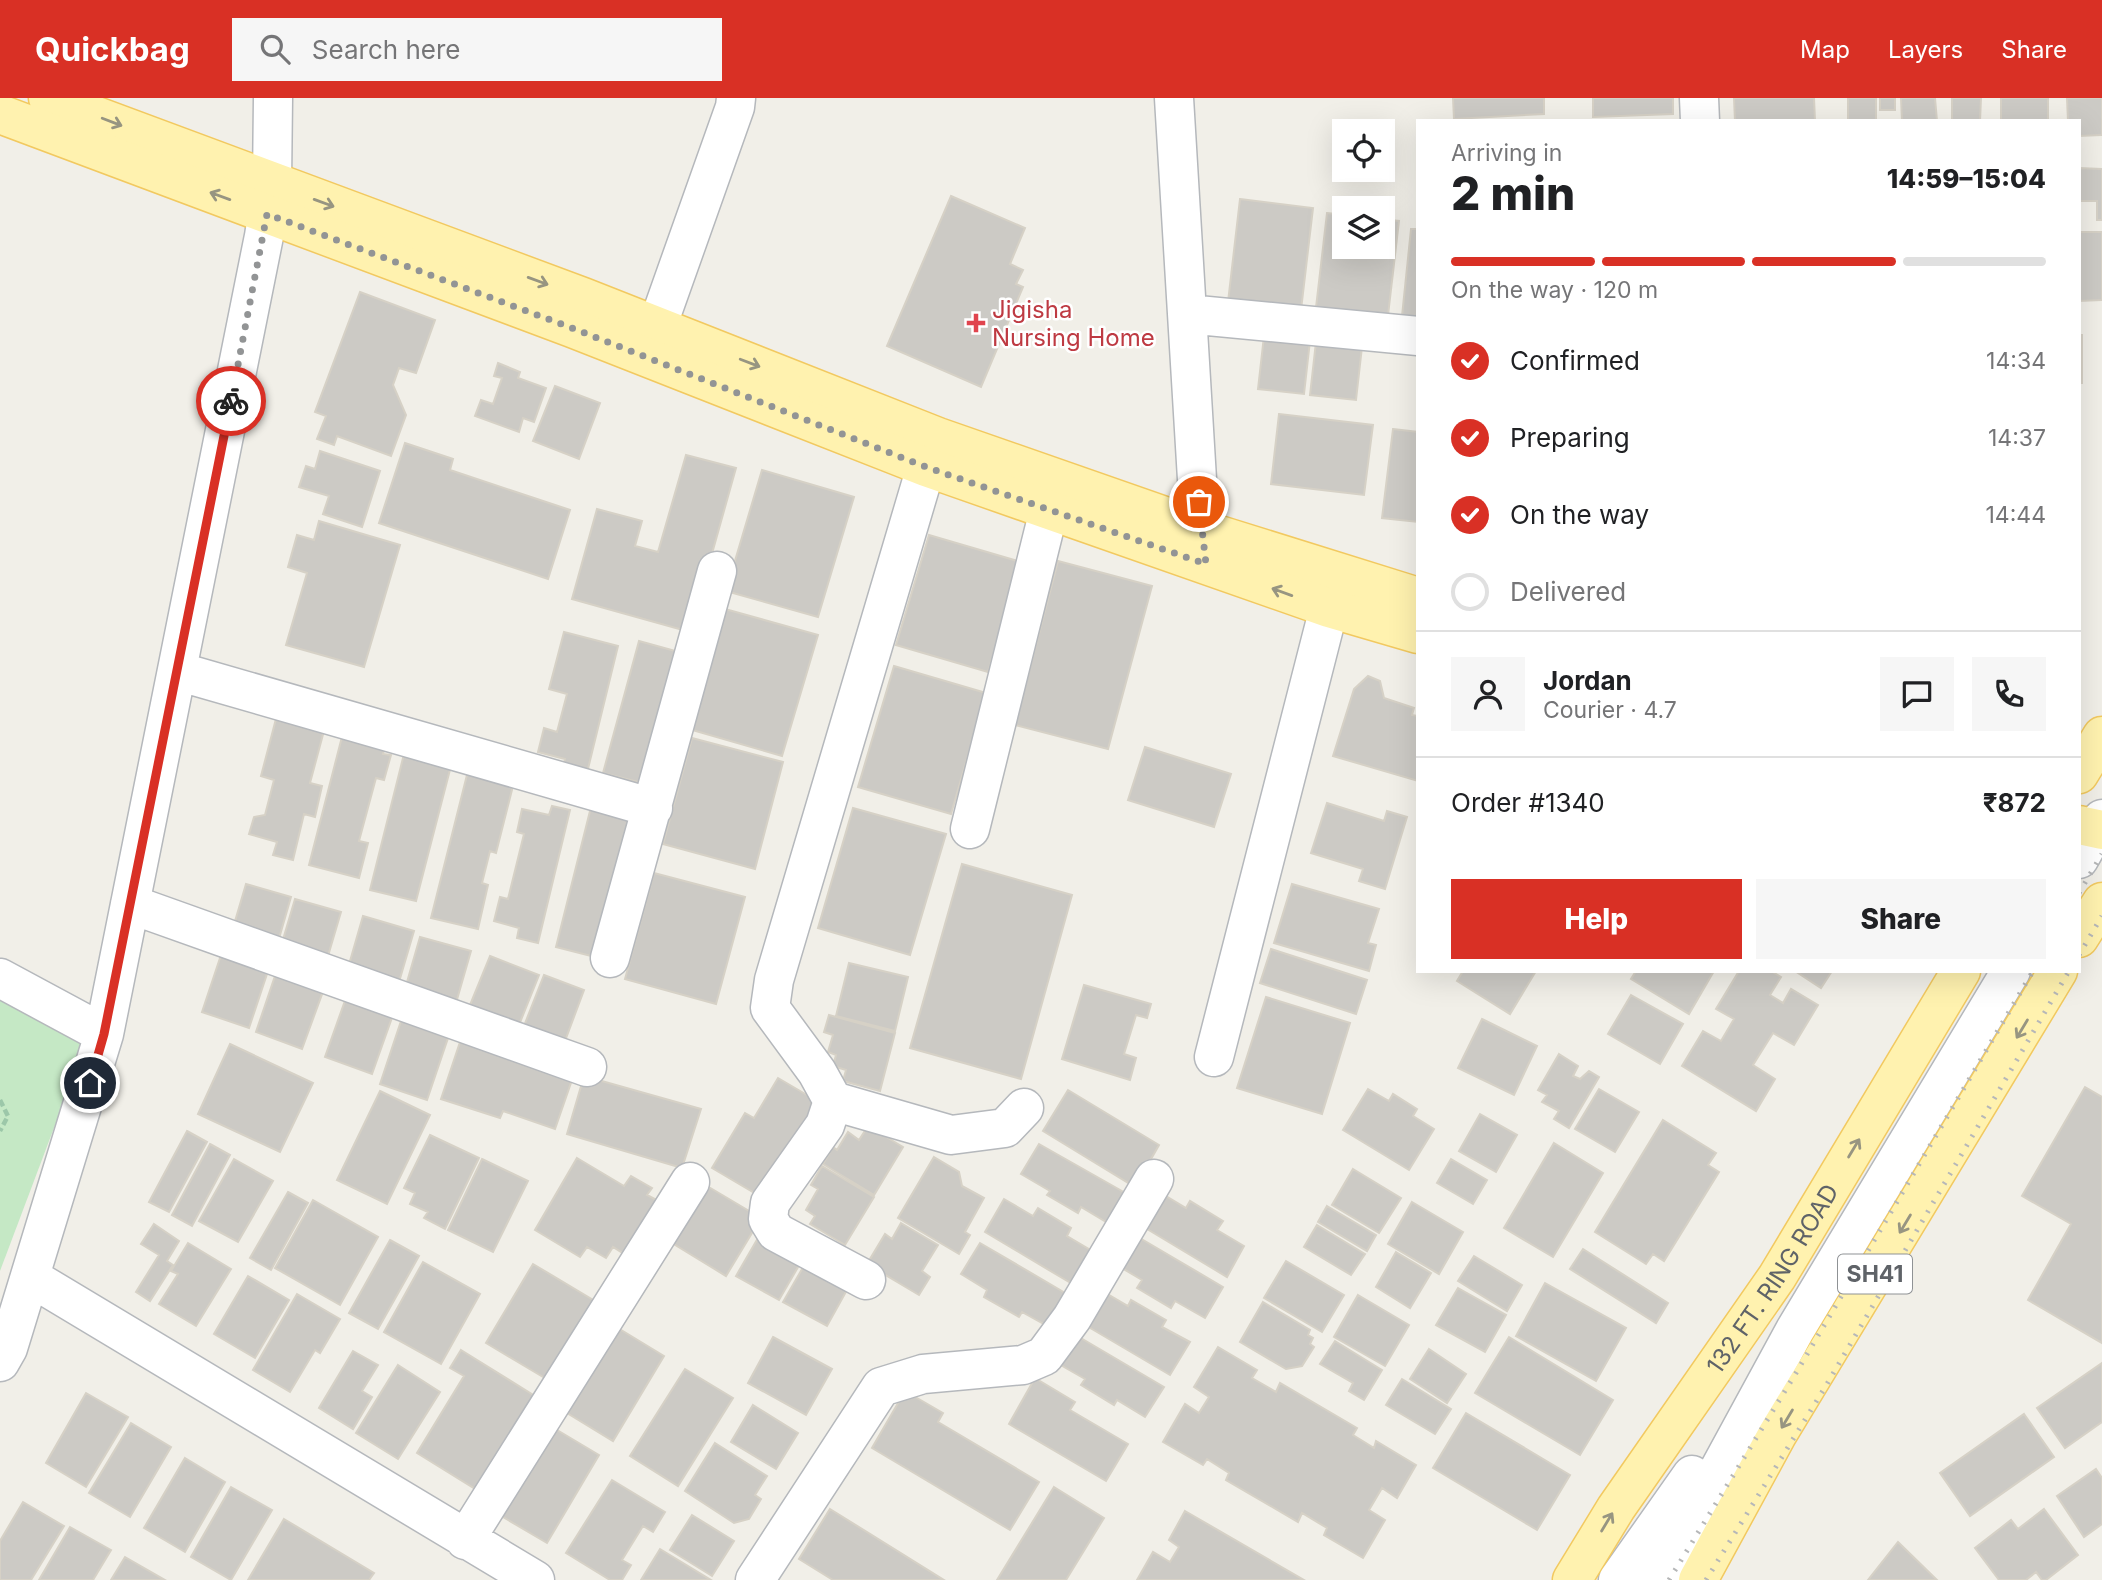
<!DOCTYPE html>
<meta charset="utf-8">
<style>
:root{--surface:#fff;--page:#f6f6f6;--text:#202124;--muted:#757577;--line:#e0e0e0;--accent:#d93025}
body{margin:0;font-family:Inter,sans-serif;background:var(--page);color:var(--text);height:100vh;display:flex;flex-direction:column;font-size:26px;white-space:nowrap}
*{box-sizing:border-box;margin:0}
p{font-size:23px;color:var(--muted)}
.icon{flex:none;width:38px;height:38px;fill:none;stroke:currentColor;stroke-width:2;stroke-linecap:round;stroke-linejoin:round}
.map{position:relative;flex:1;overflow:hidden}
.drawer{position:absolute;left:1416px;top:21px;width:665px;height:854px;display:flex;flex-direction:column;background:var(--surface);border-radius:0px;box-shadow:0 7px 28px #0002}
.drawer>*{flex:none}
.buttons{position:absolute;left:1332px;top:21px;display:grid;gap:14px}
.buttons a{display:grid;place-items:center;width:63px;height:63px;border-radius:0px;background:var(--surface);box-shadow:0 7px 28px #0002;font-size:35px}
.pin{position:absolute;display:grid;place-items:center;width:60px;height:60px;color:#fff;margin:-30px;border:4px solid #fff;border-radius:50%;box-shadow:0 2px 7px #0007}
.courier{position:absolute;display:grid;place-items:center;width:70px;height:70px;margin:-35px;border:5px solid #d93025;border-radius:50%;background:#fff;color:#222;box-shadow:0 2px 9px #0007}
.head em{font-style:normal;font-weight:800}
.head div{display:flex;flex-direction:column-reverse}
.head{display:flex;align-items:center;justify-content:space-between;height:119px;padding:0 35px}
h1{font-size:46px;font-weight:800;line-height:52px}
.bar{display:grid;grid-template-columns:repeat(4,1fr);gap:10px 7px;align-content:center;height:84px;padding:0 35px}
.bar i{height:9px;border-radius:5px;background:var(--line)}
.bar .selected{background:var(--accent)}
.bar p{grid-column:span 4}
.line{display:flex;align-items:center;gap:18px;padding:0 35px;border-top:2px solid var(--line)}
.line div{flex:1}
.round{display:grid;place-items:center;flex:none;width:74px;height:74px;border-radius:0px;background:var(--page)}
ol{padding:0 35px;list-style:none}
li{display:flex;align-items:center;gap:21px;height:77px}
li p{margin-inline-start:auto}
li .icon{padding:7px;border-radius:50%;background:var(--accent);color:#fff;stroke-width:4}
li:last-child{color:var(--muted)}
li i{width:38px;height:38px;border:4px solid var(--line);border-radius:50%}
.button{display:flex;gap:14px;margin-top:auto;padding:14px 35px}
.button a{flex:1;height:80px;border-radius:0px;background:var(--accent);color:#fff;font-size:28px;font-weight:800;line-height:80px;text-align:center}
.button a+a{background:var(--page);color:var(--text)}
header{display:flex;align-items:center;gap:42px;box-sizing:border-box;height:98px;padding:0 35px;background:var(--accent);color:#fff}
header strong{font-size:33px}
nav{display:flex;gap:38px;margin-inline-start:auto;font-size:24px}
.search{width:490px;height:63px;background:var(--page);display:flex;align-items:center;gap:18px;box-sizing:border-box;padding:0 24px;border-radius:0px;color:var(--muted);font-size:26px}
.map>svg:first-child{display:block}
</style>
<header>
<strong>Quickbag</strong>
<div class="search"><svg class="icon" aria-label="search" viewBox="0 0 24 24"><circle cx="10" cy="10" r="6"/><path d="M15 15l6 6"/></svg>Search here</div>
<nav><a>Map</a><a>Layers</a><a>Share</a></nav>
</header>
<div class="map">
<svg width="2102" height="1482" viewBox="0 0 2102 1482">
<rect width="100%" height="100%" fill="#f1efe8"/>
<path fill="#c5e8c5" d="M0 895 89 937 0 1173Z"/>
<path fill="#cccac5" stroke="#d6d1c6" stroke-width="2" d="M1453 0H1544V16L1454 21Z
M1593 0H1673V16L1593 19Z
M1734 0H1814L1815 23H1735Z
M1848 0H1876V23H1848Z
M1880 0H1895V12H1880Z
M1901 0H1935L1937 23H1902Z
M1952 0H1981L1980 23H1952Z
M2001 0H2048V23H2001Z
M2067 0H2102V37L2079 38V23H2068Z
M2079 70 2102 71V122H2097V103H2079Z
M951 98 1025 130 1010 166 1023 172 1016 186 1023 189 981 289 887 248Z
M1240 101 1313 110 1301 212 1228 204Z
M1327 115 1344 117V149H1382V121L1399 123 1387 226 1315 218Z
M1411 131H1418V229L1401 228Z
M2079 134H2102V202L2079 203Z
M360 194 435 222 416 275 399 270 393 287 406 317 391 358 337 338 334 347 317 341 326 318 315 314Z
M1265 229 1311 234 1304 296 1258 291Z
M1317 235 1363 240 1356 302 1310 297Z
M2079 237H2082V285H2079Z
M498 265 520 274 518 280 546 290 534 324 523 320 519 334 475 318 481 302 493 306 502 280 494 278Z
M555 288 600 305 579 361 533 343Z
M1279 316 1373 327 1364 397 1271 386Z
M1393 331 1418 334V424L1382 420Z
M405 345 453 361 450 372 570 412 548 481 379 425Z
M320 353 380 373 362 429 323 416 329 398 299 389 306 368 315 371Z
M686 357 736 370 690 534 572 501 597 411 642 423 635 448 658 454Z
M762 372 854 399 818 519 726 493Z
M319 423 400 447 364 569 286 547 307 475 288 469 297 437 314 442Z
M929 437 1021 464 988 574 896 547Z
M1058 463 1152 488 1108 651 1015 627Z
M725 511 818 537 782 658 689 631Z
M564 534 618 548 586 679 562 673 565 661 538 654 544 630 557 634 567 596 549 591Z
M639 543 686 556 650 687 603 675Z
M894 568 986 595 951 716 858 689Z
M1368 578 1380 583 1384 600 1414 610 1412 617 1418 618V683L1333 658 1354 591Z
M277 617 325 629 310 685 322 688 315 719 304 716 293 762 273 757 277 744 249 736 254 719 265 717 274 682 261 678Z
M344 631 387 642 383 656 391 657 384 682 376 680 359 743 368 745 359 780 309 767Z
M692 640 783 664 755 771 663 746Z
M1145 649 1231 676 1214 729 1128 702Z
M405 652 452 664 416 803 370 792Z
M469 669 515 680 496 755 490 753 482 785 488 787 478 831 431 820Z
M1327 705 1384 723 1387 713 1407 719 1385 791 1359 783 1363 771 1311 755Z
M552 708 570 712 538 845 517 840 519 830 494 823 500 799 508 801 524 736 517 734 522 711 549 717Z
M591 709 638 721 603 861 556 849Z
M853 710 946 736 910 857 818 830Z
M962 766 1072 797 1021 981 910 950Z
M654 775 745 799 716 906 625 881Z
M246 786 291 799 278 844 233 830Z
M1292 786 1379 811 1368 845 1376 847 1369 873 1274 845Z
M295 801 341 814 328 858 282 845Z
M363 818 414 833 399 884 348 870Z
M420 839 471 853 456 905 405 891Z
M223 851 270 867 249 930 202 914Z
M1271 851 1367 882 1356 916 1260 885Z
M490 858 539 877 519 927 470 907Z
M849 865 908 879 895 933 836 918Z
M277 872 325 888 302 951 256 934Z
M1463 873H1536L1510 916 1457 883Z
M1636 873H1714L1689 916 1631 881Z
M1739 873H1771L1781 879 1770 897 1783 905 1791 891 1818 907 1794 947 1773 935 1753 967 1775 981 1756 1013 1682 968 1703 933 1721 943 1734 921 1716 911Z
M1795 873H1832L1821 890Z
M544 877 584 892 565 943 524 928Z
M1084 887 1151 906 1147 920 1136 917 1124 956 1136 960 1130 982 1062 961Z
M347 897 394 914 372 976 325 959Z
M1631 897 1683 926 1660 966 1608 936Z
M1266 899 1350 925 1322 1016 1237 990Z
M829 917 895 935 880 993 843 983 846 972 833 968 836 957 828 954 833 937 824 934Z
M1482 921 1537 948 1514 997 1458 970Z
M401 923 448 940 427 1002 380 986Z
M462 938 574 976 555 1031 503 1013 500 1020 441 1001Z
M230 946 313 985 280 1054 198 1016Z
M1559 956 1578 968 1573 978 1580 981 1589 973 1599 979 1569 1030 1554 1021 1559 1013 1542 1004 1547 997 1538 992Z
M584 978 701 1011 682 1070 567 1036Z
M778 980 824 1007 768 1103 712 1070 745 1015 754 1020Z
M2085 989 2102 999V1245L2028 1202 2071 1126 2022 1098Z
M1368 991 1389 1003 1393 996 1417 1011 1413 1018 1434 1031 1409 1072 1343 1032Z
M1599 991 1639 1014 1615 1054 1575 1031Z
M1068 992 1159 1047 1135 1089 1043 1033Z
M380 993 430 1017 387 1106 337 1082Z
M1480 1016 1517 1037 1496 1074 1459 1053Z
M1663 1022 1716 1055 1708 1067 1719 1074 1664 1163 1653 1156 1646 1166 1595 1134Z
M868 1028 903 1049 874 1097 823 1066 833 1049 837 1052 848 1034 859 1042Z
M187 1033 207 1044 169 1114 149 1104Z
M430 1037 479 1060 445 1131 424 1120 428 1114 410 1106 415 1095 404 1090Z
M1554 1045 1603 1075 1553 1159 1504 1130Z
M210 1046 230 1057 192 1128 172 1117Z
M1039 1046 1129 1097 1111 1127 1081 1109 1078 1115 1047 1097 1050 1093 1021 1076Z
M934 1059 959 1074 962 1088 984 1100 965 1134 970 1137 959 1156 898 1120Z
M577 1060 624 1088 631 1078 652 1090 647 1097 664 1106 632 1161 613 1149 606 1160 587 1149 580 1159 535 1132Z
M234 1061 273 1083 238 1144 199 1123Z
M482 1061 528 1083 493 1154 448 1132Z
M1451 1061 1487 1082 1473 1106 1437 1085Z
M822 1068 874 1099 845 1147 810 1126 815 1118 806 1112 818 1091 811 1087Z
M1353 1071 1401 1100 1379 1135 1332 1107Z
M702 1085 761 1120 726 1178 667 1142Z
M1156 1092 1186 1110 1190 1103 1223 1123 1217 1132 1244 1148 1227 1179 1137 1125Z
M288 1094 308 1105 271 1172 250 1160Z
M1004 1101 1033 1118 1038 1110 1071 1130 1067 1138 1094 1154 1074 1187 985 1134Z
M313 1102 378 1139 340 1207 275 1170Z
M1412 1104 1463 1134 1439 1176 1388 1146Z
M1327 1108 1376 1137 1367 1153 1318 1124Z
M901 1125 938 1147 922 1173 930 1179 919 1197 867 1166 885 1136 892 1141Z
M154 1126 179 1143 167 1163 173 1167 150 1203 136 1194 159 1157 141 1146Z
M1317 1127 1365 1156 1351 1177 1304 1149Z
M762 1133 805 1157 779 1202 736 1178Z
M1133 1136 1223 1189 1205 1220 1175 1203 1171 1210 1137 1190 1142 1182 1115 1166Z
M390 1142 419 1158 378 1231 349 1215Z
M188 1145 231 1171 196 1228 159 1206 178 1176 171 1173Z
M980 1145 1067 1196 1049 1229 1022 1214 1019 1219 984 1199 987 1192 961 1176Z
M1583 1151 1668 1205 1656 1225 1570 1171Z
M1396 1154 1431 1175 1410 1210 1376 1189Z
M1474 1158 1522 1187 1507 1213 1458 1183Z
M809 1159 852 1183 827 1228 783 1204Z
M1286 1163 1344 1197 1322 1234 1264 1200Z
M423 1164 480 1196 441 1266 384 1234Z
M533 1166 595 1203 548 1282 486 1245Z
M248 1178 289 1202 255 1260 214 1236Z
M1545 1185 1626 1230 1596 1283 1516 1238Z
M1458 1190 1506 1217 1485 1254 1436 1227Z
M1099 1191 1128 1208 1131 1202 1166 1222 1162 1229 1190 1244 1170 1277 1080 1224Z
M297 1196 340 1221 320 1255 315 1252 290 1294 253 1272Z
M1358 1197 1409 1227 1385 1268 1334 1239Z
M1263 1204 1310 1232 1308 1237 1313 1240 1310 1246 1314 1249 1302 1268 1286 1271 1240 1244Z
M613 1227 664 1258 613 1343 562 1312Z
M1074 1236 1164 1289 1145 1319 1117 1302 1114 1307 1081 1287 1085 1281 1057 1265Z
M773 1239 832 1271 806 1317 748 1285Z
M1509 1239 1613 1302 1580 1357 1475 1295Z
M1335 1243 1382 1272 1364 1302 1349 1293 1353 1285 1320 1266Z
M1218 1249 1257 1272 1252 1280 1276 1294 1280 1285 1357 1330 1353 1337 1374 1350 1376 1343 1416 1367 1397 1400 1382 1390 1369 1412 1385 1422 1363 1460 1324 1437 1327 1430 1302 1415 1298 1424 1226 1382 1229 1375 1207 1361 1203 1367 1163 1344 1185 1306 1199 1315 1209 1299 1194 1289Z
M1429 1251 1466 1276 1447 1305 1410 1281Z
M461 1252 535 1298 477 1392 417 1355 464 1278 450 1270Z
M353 1253 378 1267 362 1293 372 1299 353 1331 319 1310Z
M2102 1265V1324L2065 1350 2037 1310Z
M398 1267 440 1294 398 1361 356 1335Z
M685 1271 733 1300 678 1388 630 1358Z
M1035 1280 1075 1304 1070 1312 1128 1346 1106 1383 1009 1326Z
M1402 1281 1451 1311 1435 1336 1386 1307Z
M905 1293 943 1315 938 1324 1039 1384 1010 1432 872 1350Z
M86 1295 128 1319 86 1389 46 1365Z
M753 1307 798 1335 776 1371 731 1344Z
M1466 1315 1570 1377 1537 1432 1433 1370Z
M2024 1316 2054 1359 1970 1418 1940 1375Z
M542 1323 599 1357 547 1445 491 1412Z
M131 1325 171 1349 130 1419 89 1395Z
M715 1345 767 1378 755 1397 761 1401 749 1421 734 1425 685 1393Z
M185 1360 225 1384 185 1454 144 1430Z
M2096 1371 2102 1380V1426L2084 1439 2057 1398Z
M612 1382 665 1414 653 1434 643 1428 622 1462 631 1467 622 1482H610L566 1455Z
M231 1389 272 1412 231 1482 191 1459Z
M1054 1389 1104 1420 1066 1482H997Z
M23 1404 64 1428 31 1482H0V1443Z
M830 1411 944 1482H833L799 1461Z
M2044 1411 2078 1457 2046 1482H2042L2036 1474 2026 1482H1999L1975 1450 2011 1422 2018 1431Z
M1185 1413 1304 1482H1137L1153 1454 1170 1464 1179 1449 1169 1442Z
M692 1417 734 1443 712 1478 670 1452Z
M284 1421 374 1475 369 1482H248Z
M70 1429 111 1452 93 1482H39Z
M1898 1444 1937 1482H1868Z
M660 1451 711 1482H641Z
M125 1459 165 1482H111Z"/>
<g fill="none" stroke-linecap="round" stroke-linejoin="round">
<g stroke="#b5b8bc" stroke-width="41">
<path id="minor" d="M1174 0 1200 431 1205 462
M1699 0 1700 23
M1187 216 1418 238
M657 229 735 9 736 0
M177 573 653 710
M970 731 1049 412
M2079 761 2102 721
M130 806 587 969
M610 860 717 473
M0 880 104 936
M1214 959 1329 510
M833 1003 951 1037 1005 1030 1024 1010
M30 1179 535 1482
M866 1182 776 1134 768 1121 770 1105 825 1027 833 1003 817 974 770 910 774 882 926 369
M0 1264 8 1250 104 936 264 138 272 85 273 0
M465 1442 690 1084
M755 1482 881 1289 923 1276 1023 1267 1044 1258 1072 1220 1154 1081
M1618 1482 1692 1377
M1659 1482 1795 1232 2011 873"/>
</g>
<g stroke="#f2c960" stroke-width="41">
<g id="major">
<path d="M48 0 583 199 938 339 1216 436 1418 499"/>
<path d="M0 16 572 230 926 369 1329 510 1418 536"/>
<path d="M2079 676 2102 638"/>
<path d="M2079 727 2102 732"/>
<path d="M2079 840 2102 804"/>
<path id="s1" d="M1572 1482 1616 1410 1777 1179 1961 873"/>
<path d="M1698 1482 1777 1337 2058 873"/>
</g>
</g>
<path stroke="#9cc7a9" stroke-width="4.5" stroke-dasharray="7 3.5" stroke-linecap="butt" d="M0 1002 8 1018 0 1033"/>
<use href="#minor" stroke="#fff" stroke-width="38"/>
<use href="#major" stroke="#fff2af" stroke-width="38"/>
<path stroke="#b6b7b8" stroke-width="5" stroke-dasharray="2 9" stroke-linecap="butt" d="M2079 795 2102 756
M2079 857 2102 818
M1669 1482 1796 1275 2033 873
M1706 1482 1824 1291 2069 873"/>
</g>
<defs><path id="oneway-shaft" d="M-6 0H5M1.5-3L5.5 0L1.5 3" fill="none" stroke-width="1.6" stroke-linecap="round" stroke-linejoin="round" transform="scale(1.75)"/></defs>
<g stroke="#979581">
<use href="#oneway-shaft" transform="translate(112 24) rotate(21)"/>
<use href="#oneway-shaft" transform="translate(220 98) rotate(-160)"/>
<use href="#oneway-shaft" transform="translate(324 105) rotate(20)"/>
<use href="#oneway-shaft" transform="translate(538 183) rotate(20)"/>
<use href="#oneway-shaft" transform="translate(750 265) rotate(21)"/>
<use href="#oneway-shaft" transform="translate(1282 494) rotate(-160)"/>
<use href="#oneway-shaft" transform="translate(2022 931) rotate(121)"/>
<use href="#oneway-shaft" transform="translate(1854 1050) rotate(-59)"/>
<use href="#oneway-shaft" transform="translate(1905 1126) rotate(121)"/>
<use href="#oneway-shaft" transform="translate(1787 1321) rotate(121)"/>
<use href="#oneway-shaft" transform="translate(1607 1424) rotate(-59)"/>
</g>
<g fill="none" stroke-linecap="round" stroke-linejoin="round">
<path stroke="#929495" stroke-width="7" stroke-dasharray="0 12.6" d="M231 303 267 116 572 230 926 369 1206 466 1199 404"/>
<path stroke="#d93025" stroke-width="9" d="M90 985 104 936 231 303"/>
</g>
<path fill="#e0444e" stroke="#fff" stroke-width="2.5" d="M972.5 214.5h7v7h7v7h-7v7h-7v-7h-7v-7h7z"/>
<g text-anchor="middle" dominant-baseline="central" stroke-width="5" stroke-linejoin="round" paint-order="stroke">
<rect fill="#fff" stroke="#8f9295" stroke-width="2" x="1838" y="1156.5" width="74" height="39" rx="5"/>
<g font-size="23" font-weight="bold" fill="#5f6368">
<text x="1875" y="1176">SH41</text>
</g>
<g font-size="24" fill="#be3a42" stroke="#fff" text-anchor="start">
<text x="992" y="211">Jigisha<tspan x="992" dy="28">Nursing Home</tspan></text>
</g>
<g font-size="24" fill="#5f6368" stroke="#fff">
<text stroke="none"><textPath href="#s1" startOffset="362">132 FT. RING ROAD</textPath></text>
</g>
</g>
</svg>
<div class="buttons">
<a><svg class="icon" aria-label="locate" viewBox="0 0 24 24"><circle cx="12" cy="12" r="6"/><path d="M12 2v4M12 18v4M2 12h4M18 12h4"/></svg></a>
<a><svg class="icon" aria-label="layers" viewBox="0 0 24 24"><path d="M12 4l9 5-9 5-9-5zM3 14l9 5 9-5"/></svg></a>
</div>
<div class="pin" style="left:1199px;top:404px;background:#ea580c"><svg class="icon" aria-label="bag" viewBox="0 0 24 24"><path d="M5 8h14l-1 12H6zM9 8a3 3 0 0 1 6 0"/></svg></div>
<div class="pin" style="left:90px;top:985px;background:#1f2937"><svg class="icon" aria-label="home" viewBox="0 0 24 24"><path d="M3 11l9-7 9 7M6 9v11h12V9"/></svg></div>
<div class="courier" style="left:231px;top:303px"><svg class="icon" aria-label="bike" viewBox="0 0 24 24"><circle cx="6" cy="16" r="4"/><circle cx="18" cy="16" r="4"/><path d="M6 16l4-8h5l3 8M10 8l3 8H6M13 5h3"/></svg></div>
<section class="drawer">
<div class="head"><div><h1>2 min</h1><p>Arriving in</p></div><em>14:59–15:04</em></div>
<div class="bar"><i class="selected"></i><i class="selected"></i><i class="selected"></i><i></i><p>On the way · 120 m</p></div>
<ol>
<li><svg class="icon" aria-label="check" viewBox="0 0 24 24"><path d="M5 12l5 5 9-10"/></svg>Confirmed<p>14:34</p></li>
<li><svg class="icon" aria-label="check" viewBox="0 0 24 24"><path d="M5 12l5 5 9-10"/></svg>Preparing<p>14:37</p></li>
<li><svg class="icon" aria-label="check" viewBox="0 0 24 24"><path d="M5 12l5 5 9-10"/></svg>On the way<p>14:44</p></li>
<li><i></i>Delivered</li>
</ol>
<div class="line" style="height:126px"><a class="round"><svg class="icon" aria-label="person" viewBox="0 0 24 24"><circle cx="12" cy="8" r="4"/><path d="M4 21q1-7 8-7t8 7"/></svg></a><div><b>Jordan</b><p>Courier · 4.7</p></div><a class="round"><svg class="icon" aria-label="chat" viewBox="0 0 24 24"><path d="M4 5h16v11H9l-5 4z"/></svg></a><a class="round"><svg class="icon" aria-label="phone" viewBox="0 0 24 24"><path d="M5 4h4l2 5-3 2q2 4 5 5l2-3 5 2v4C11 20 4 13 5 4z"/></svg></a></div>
<div class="line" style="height:91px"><div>Order #1340</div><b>₹872</b></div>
<div class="button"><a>Help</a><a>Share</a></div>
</section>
</div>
